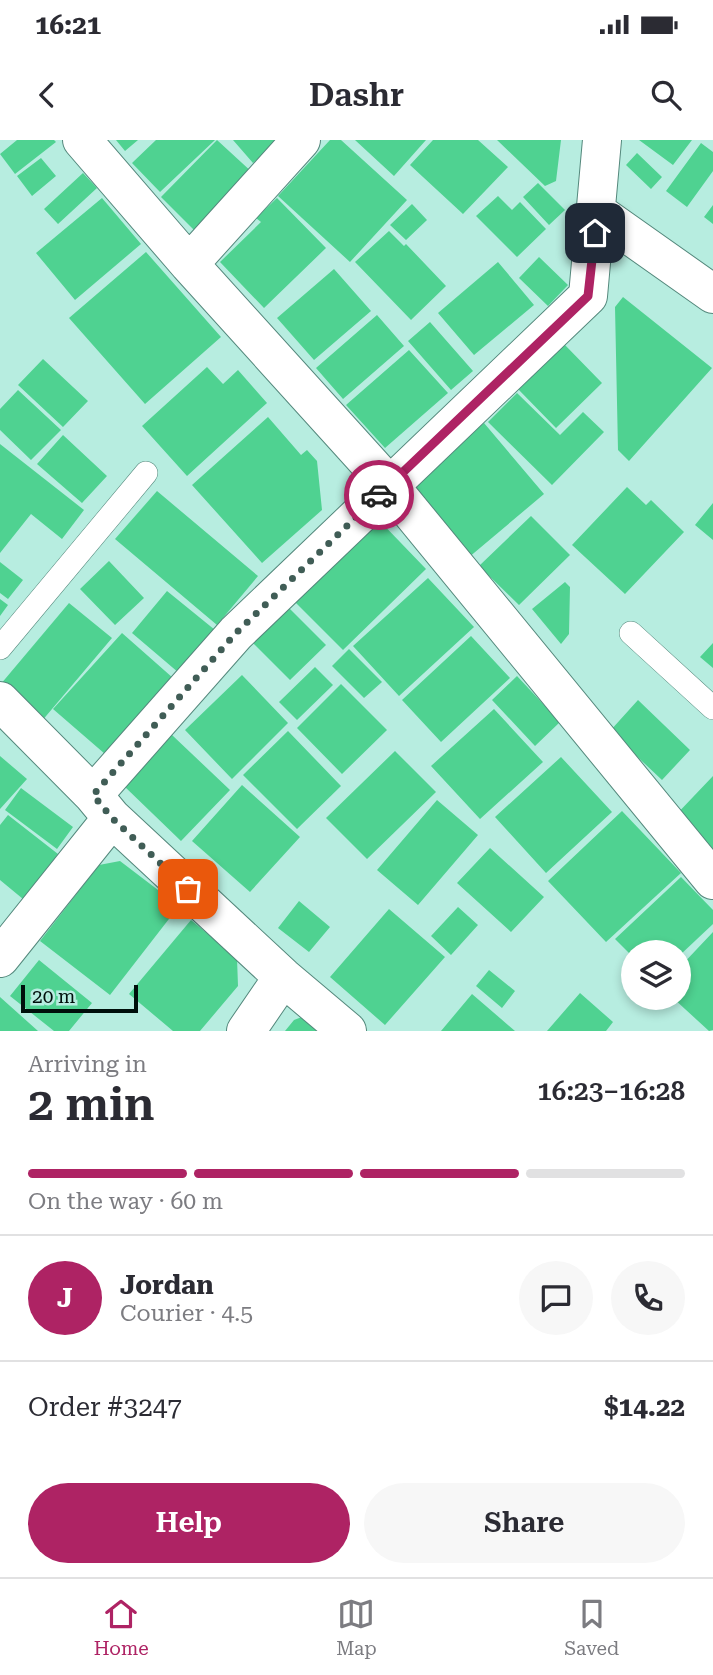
<!DOCTYPE html>
<meta charset="utf-8">
<style>
:root{--surface:#fff;--page:#f7f7f7;--text:#2b2b33;--muted:#7c7c81;--line:#e1e1e2;--accent:#ae2364}
body{margin:0;font-family:"Roboto Serif",serif;background:var(--page);color:var(--text);height:100vh;display:flex;flex-direction:column;font-size:26px;white-space:nowrap}
*{box-sizing:border-box;margin:0}
p{font-size:23px;color:var(--muted)}
.icon{flex:none;width:38px;height:38px;fill:none;stroke:currentColor;stroke-width:2;stroke-linecap:round;stroke-linejoin:round}
.map{position:relative;height:891px;overflow:hidden}
.panel{display:flex;flex-direction:column;background:var(--surface);flex:1}
.panel>*{flex:none}
.buttons{position:absolute;left:621px;top:800px;display:grid;gap:14px}
.buttons a{display:grid;place-items:center;width:70px;height:70px;border-radius:50%;background:var(--surface);box-shadow:0 4px 10px #0003;font-size:35px}
.scale{position:absolute;left:21px;bottom:18px;width:117px;box-sizing:border-box;padding-left:7px;border:4px solid #000f0b;border-top:0;font-size:19px;line-height:24px;white-space:nowrap;color:#000f0b;-webkit-text-stroke:5px #b7ede0;paint-order:stroke}
.pin{position:absolute;display:grid;place-items:center;width:60px;height:60px;color:#fff;margin:-30px;border-radius:14px;box-shadow:0 4px 10px #0006}
.courier{position:absolute;display:grid;place-items:center;width:70px;height:70px;margin:-35px;border:5px solid #ae2364;border-radius:50%;background:#fff;color:#222;box-shadow:0 2px 9px #0007}
.headline em{font-style:normal;font-weight:600}
.headline div{display:flex;flex-direction:column-reverse}
.headline{display:flex;align-items:center;justify-content:space-between;height:119px;padding:0 28px}
h1{font-size:46px;font-weight:600;line-height:52px}
.bar{display:grid;grid-template-columns:repeat(4,1fr);gap:10px 7px;align-content:center;height:84px;padding:0 28px}
.bar i{height:9px;border-radius:5px;background:var(--line)}
.bar .on{background:var(--accent)}
.bar p{grid-column:span 4}
.line{display:flex;align-items:center;gap:18px;padding:0 28px;border-top:2px solid var(--line)}
.line div{flex:1}
.round{display:grid;place-items:center;flex:none;width:74px;height:74px;border-radius:37px;background:var(--page)}
.cta{display:flex;gap:14px;margin-top:auto;padding:14px 28px}
.cta a{flex:1;height:80px;border-radius:42px;background:var(--accent);color:#fff;font-size:28px;font-weight:600;line-height:80px;text-align:center}
.cta a+a{background:var(--page);color:var(--text)}
.status{display:flex;justify-content:space-between;align-items:center;height:49px;padding:0 35px;background:var(--surface);direction:ltr}
.status svg{height:19px;fill:currentColor}
header{display:flex;justify-content:space-between;align-items:center;height:91px;padding:0 28px;background:var(--surface);font-size:32px;font-weight:600}
.tab-bar{display:flex;justify-content:space-around;align-items:center;height:98px;border-top:2px solid var(--line);background:var(--surface);font-size:19px;color:var(--muted)}
.tab-bar a{display:grid;justify-items:center;gap:4px}
.tab-bar .on{color:var(--accent)}
.map>svg:first-child{display:block}
</style>
<div class="status"><b>16:21</b><svg viewBox="0 0 49 12"><path d="M0 12V9h3v3zM5 12V6h3v6zM10 12V3h3v9zM15 12V0h3v12zM26 1h20v11H26zM47 4h2v5h-2z"/></svg></div>
<header><svg class="icon" aria-label="back" viewBox="0 0 24 24"><path d="M15 5l-7 7 7 7"/></svg>Dashr<svg class="icon" aria-label="search" viewBox="0 0 24 24"><circle cx="10" cy="10" r="6"/><path d="M15 15l6 6"/></svg></header>
<div class="map">
<svg width="713" height="891" viewBox="0 0 713 891">
<rect width="100%" height="100%" fill="#b7ede0"/>
<path fill="#4fd291" d="M17 0H54L56 2 15 34 0 14Z
M116 0H138L125 11Z
M156 0H215L160 52 132 23Z
M217 0 254 34 197 93 161 57Z
M233 0H280L253 23Z
M330 0H341L407 60 350 122 278 56Z
M355 0H426L394 36Z
M433 0H478L508 27 463 74 410 25Z
M497 0H561L556 41 545 46Z
M639 0H692L673 25Z
M701 3 713 12V31L687 67 666 51Z
M637 13 662 37 651 49 626 25Z
M41 18 56 36 32 56 17 36Z
M83 33 97 48 58 84 44 69Z
M538 43 565 70 549 85 523 57Z
M498 56 512 70 520 62 546 89 517 117 476 76Z
M102 58 141 104 75 160 36 113Z
M277 58 326 108 264 168 220 122 261 82 256 78Z
M412 64 427 80 406 100 390 85Z
M713 65V84L704 77Z
M389 91 404 106 406 104 446 146 411 180 355 122Z
M146 112 221 197 145 264 69 178Z
M539 117 568 145 548 166 519 138Z
M498 122 534 165 474 215 438 173Z
M334 129 371 171 314 220 277 178Z
M623 157 712 228 629 321 618 310 615 167Z
M377 175 404 206 343 259 316 228Z
M430 182 473 231 451 250 408 201Z
M564 204 602 243 556 288 518 249Z
M409 210 448 253 385 308 346 265Z
M43 219 88 261 63 287 18 245Z
M207 227 223 244 238 230 267 263 187 336 142 286Z
M18 250 61 290 31 320 0 290V269Z
M517 253 560 295 583 272 604 292 552 345 488 282Z
M268 277 301 315 307 310 317 321 322 370 262 423 192 345Z
M484 283 544 354 468 418 408 347Z
M63 295 107 336 82 363 37 324Z
M0 304 84 370 62 399 31 374 0 413Z
M627 347 646 365 651 360 684 392 625 454 572 405Z
M157 351 258 436 217 485 115 399Z
M713 363V400L695 385Z
M375 376 426 429 343 510 291 458Z
M531 376 570 415 519 465 479 426Z
M109 421 144 458 115 485 80 449Z
M0 422 23 440 8 459 0 453Z
M428 438 474 487 399 556 353 506Z
M565 442 570 447 569 494 561 504 532 469Z
M167 451 215 490 179 533 132 493Z
M0 459 8 465 0 476Z
M69 463 112 498 41 582 0 545Z
M287 466 326 505 290 540 251 501Z
M122 493 173 538 105 614 53 569Z
M471 496 510 538 441 602 402 560Z
M713 503V528L700 517Z
M349 509 382 542 364 558 332 526Z
M315 527 333 545 297 580 279 562Z
M242 535 288 583 232 639 185 590Z
M517 536 560 582 535 606 492 560Z
M341 544 387 590 342 634 297 588Z
M638 560 690 610 662 640 610 591Z
M494 569 543 622 480 679 431 626Z
M288 591 341 646 297 689 243 635Z
M172 595 230 650 181 701 124 646Z
M395 611 436 652 367 719 326 678Z
M0 616 27 639 0 669Z
M561 617 612 672 546 733 495 677Z
M713 636V717L673 678Z
M242 645 300 697 250 752 192 701Z
M21 648 73 687 57 709 5 670Z
M437 660 478 695 418 765 377 730Z
M622 671 681 733 606 802 548 741Z
M8 675 58 714 23 759 0 740V685Z
M490 708 544 757 511 792 457 743Z
M120 721 179 766 110 855 40 801 99 725Z
M681 737 713 770V784L679 816V812H634V818L615 799Z
M299 761 330 787 309 812 278 788Z
M458 767 478 785 451 815 431 796Z
M389 769 445 817 385 885 330 837Z
M191 780 237 818 238 846 200 891H173L129 854Z
M713 792V890L709 891 673 858H679V828Z
M39 820 92 863 69 891H54L10 856Z
M489 830 515 851 502 868 476 846Z
M580 853 613 882 606 891H547Z
M472 854 515 891H441Z
M0 857 38 891H0Z
M307 875 326 891H285L294 880Z"/>
<g fill="none" stroke-linecap="round" stroke-linejoin="round">
<g stroke="#54887c" stroke-width="24">
<path id="service" d="M631 493 713 568
M0 508 146 333"/>
</g>
<g stroke="#54887c" stroke-width="40">
<path id="minor" d="M82 0 189 124 389 345 713 740
M597 72 713 154
M189 124 301 0
M0 561 93 655 112 678 283 837 347 891
M93 655 236 493 588 156 602 0
M0 818 112 678
M246 891 283 837"/>
</g>
<use href="#service" stroke="#fff" stroke-width="23"/>
<use href="#minor" stroke="#fff" stroke-width="38"/>
</g>
<g fill="none" stroke-linecap="round" stroke-linejoin="round">
<path stroke="#405d56" stroke-width="7" stroke-dasharray="0 12.6" d="M188 749 112 678 93 655 236 493 379 355"/>
<path stroke="#ae2364" stroke-width="9" d="M379 355 588 156 595 93"/>
</g>
</svg>
<div class="buttons">
<a><svg class="icon" aria-label="layers" viewBox="0 0 24 24"><path d="M12 4l9 5-9 5-9-5zM3 14l9 5 9-5"/></svg></a>
</div>
<div class="scale">20 m</div>
<div class="pin" style="left:188px;top:749px;background:#ea580c"><svg class="icon" aria-label="bag" viewBox="0 0 24 24"><path d="M5 8h14l-1 12H6zM9 8a3 3 0 0 1 6 0"/></svg></div>
<div class="pin" style="left:595px;top:93px;background:#1f2937"><svg class="icon" aria-label="home" viewBox="0 0 24 24"><path d="M3 11l9-7 9 7M6 9v11h12V9"/></svg></div>
<div class="courier" style="left:379px;top:355px"><svg class="icon" aria-label="car" viewBox="0 0 24 24"><path d="M5 17H2v-5l4-1 3-4h7l3 4 3 1v5h-3M9 17h6M6 11h13"/><circle cx="7" cy="17" r="2"/><circle cx="17" cy="17" r="2"/></svg></div>
</div>
<section class="panel">
<div class="headline"><div><h1>2 min</h1><p>Arriving in</p></div><em>16:23–16:28</em></div>
<div class="bar"><i class="on"></i><i class="on"></i><i class="on"></i><i></i><p>On the way · 60 m</p></div>
<div class="line" style="height:126px"><b class="round" style="background:var(--accent);color:#fff">J</b><div><b>Jordan</b><p>Courier · 4.5</p></div><a class="round"><svg class="icon" aria-label="chat" viewBox="0 0 24 24"><path d="M4 5h16v11H9l-5 4z"/></svg></a><a class="round"><svg class="icon" aria-label="phone" viewBox="0 0 24 24"><path d="M5 4h4l2 5-3 2q2 4 5 5l2-3 5 2v4C11 20 4 13 5 4z"/></svg></a></div>
<div class="line" style="height:91px"><div>Order #3247</div><b>$14.22</b></div>
<div class="cta"><a>Help</a><a>Share</a></div>
</section>
<nav class="tab-bar">
<a class="on"><svg class="icon" aria-label="home" viewBox="0 0 24 24"><path d="M3 11l9-7 9 7M6 9v11h12V9"/></svg>Home</a>
<a><svg class="icon" aria-label="map" viewBox="0 0 24 24"><path d="M3 6l6-2 6 2 6-2v14l-6 2-6-2-6 2zM9 4v14M15 6v14"/></svg>Map</a>
<a><svg class="icon" aria-label="saved" viewBox="0 0 24 24"><path d="M7 4h10v16l-5-4-5 4z"/></svg>Saved</a>
</nav>
